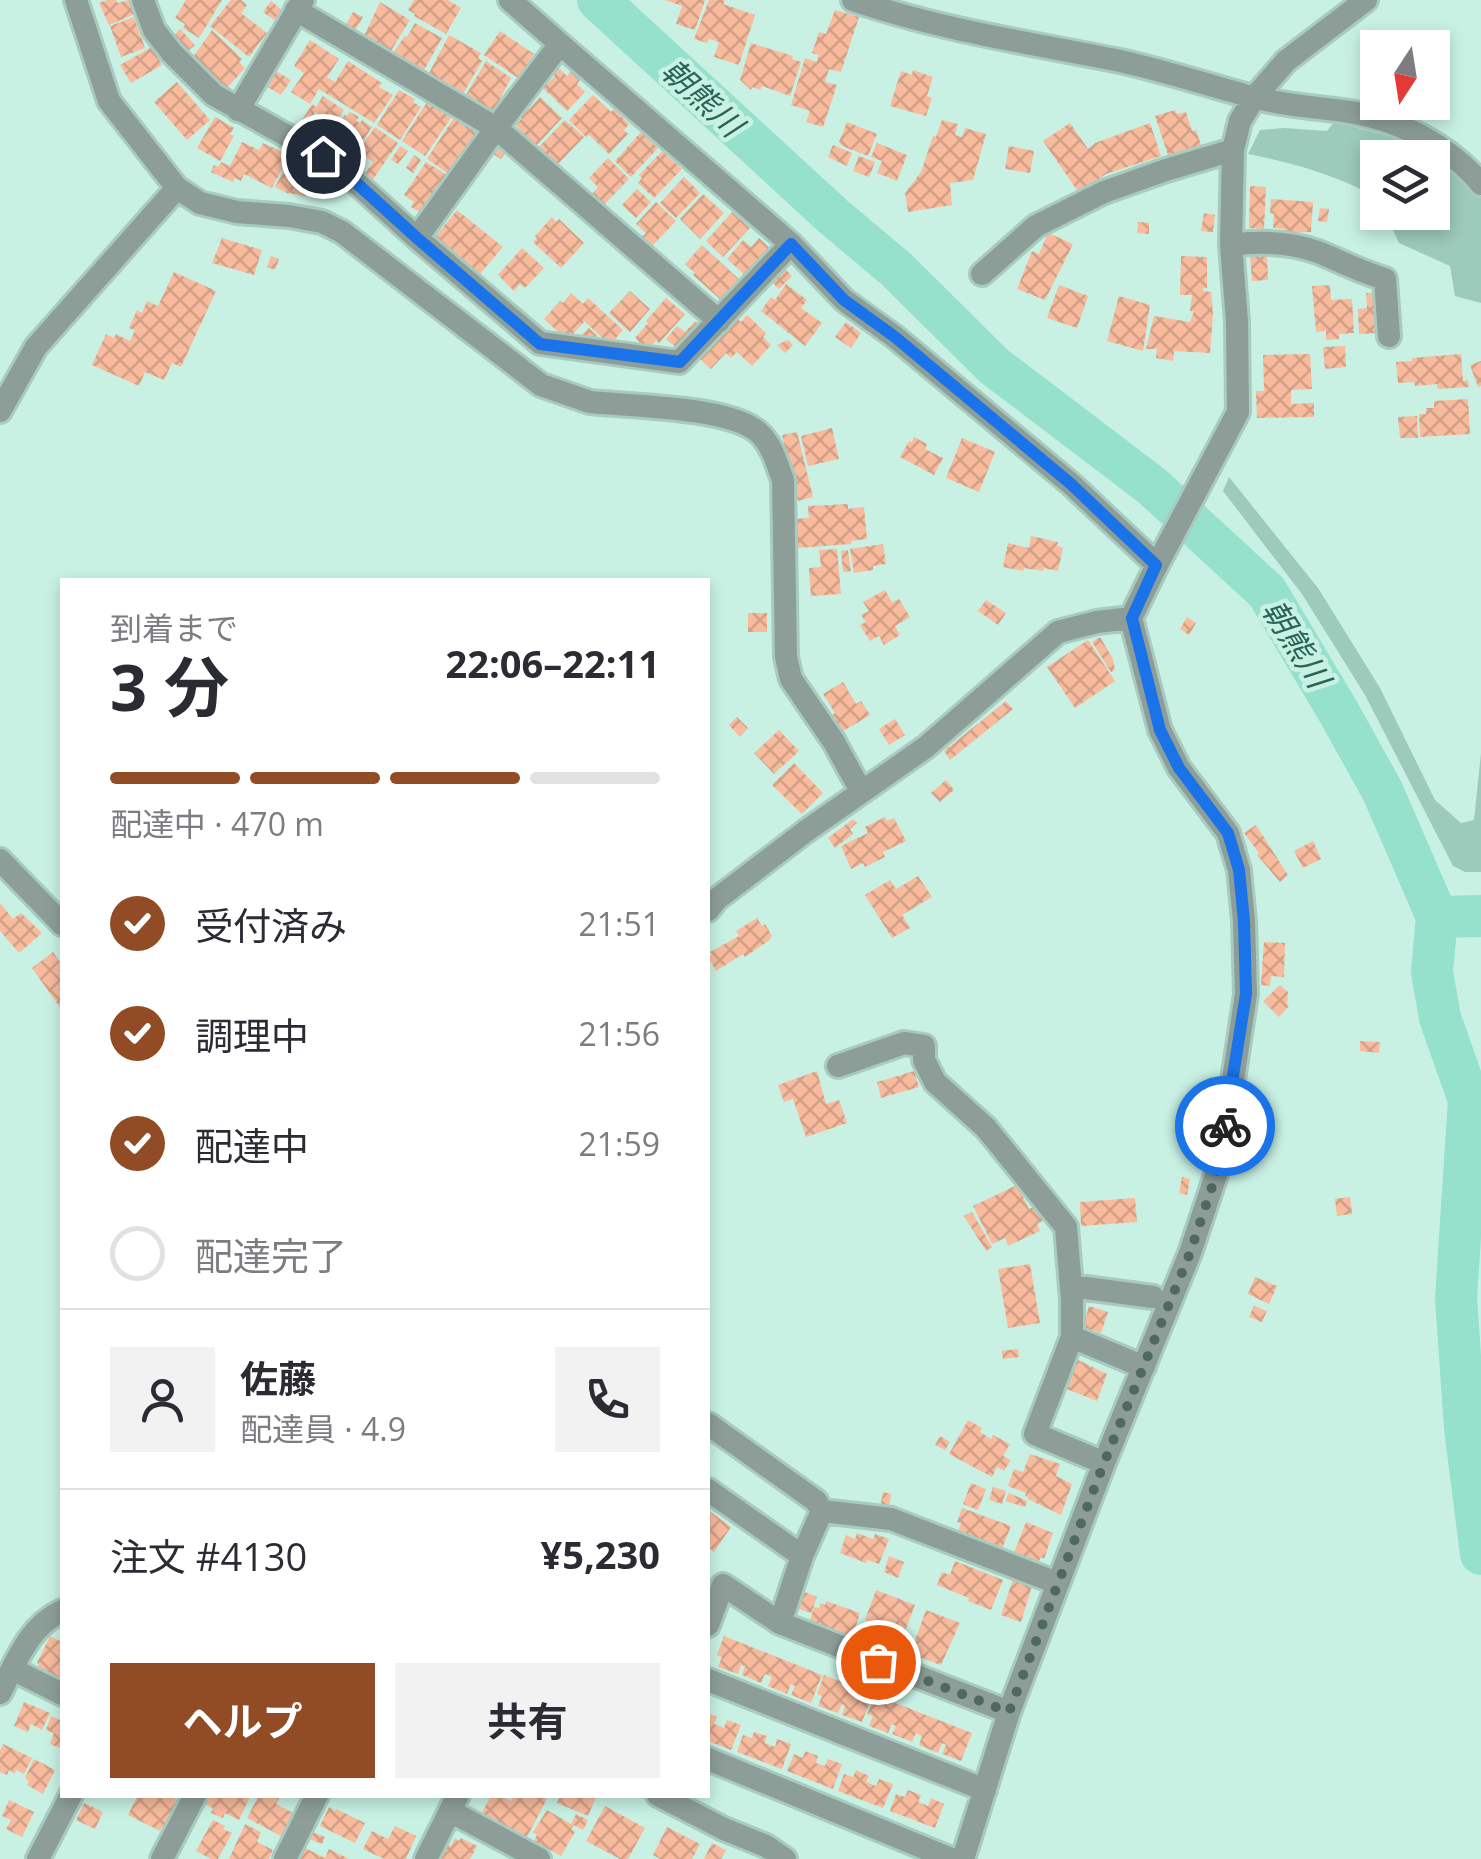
<!DOCTYPE html>
<html lang="ja">
<meta charset="utf-8">
<style>
:root{--surface:#fff;--page:#f2f2f3;--text:#2b2b33;--muted:#7c7c81;--line:#e1e1e2;--accent:#914b25}
body{margin:0;font-family:"Open Sans","Noto Sans JP",sans-serif;background:var(--page);color:var(--text);height:100vh;display:flex;flex-direction:column;font-size:38px;white-space:nowrap}
*{box-sizing:border-box;margin:0}
p{font-size:32px;color:var(--muted)}
.icon{flex:none;width:55px;height:55px;fill:none;stroke:currentColor;stroke-width:2;stroke-linecap:round;stroke-linejoin:round}
.map{position:relative;flex:1;overflow:hidden}
.sheet{position:absolute;left:60px;top:578px;width:650px;height:1220px;display:flex;flex-direction:column;background:var(--surface);border-radius:0px;box-shadow:0 5px 15px #0003}
.sheet>*{flex:none}
.needle{width:65px;rotate:192deg}
.buttons{position:absolute;left:1360px;top:30px;display:grid;gap:20px}
.buttons a{display:grid;place-items:center;width:90px;height:90px;border-radius:0px;background:var(--surface);box-shadow:0 5px 15px #0003;font-size:50px}
.pin{position:absolute;display:grid;place-items:center;width:85px;height:85px;color:#fff;margin:-42px;border:5px solid #fff;border-radius:50%;box-shadow:0 2px 10px #0007}
.courier{position:absolute;display:grid;place-items:center;width:100px;height:100px;margin:-50px;border:8px solid #1a73e8;border-radius:50%;background:#fff;color:#222;box-shadow:0 2px 12px #0007}
.head em{font-style:normal;font-weight:700}
.head div{display:flex;flex-direction:column-reverse}
.head{display:flex;align-items:center;justify-content:space-between;height:170px;padding:0 50px}
h1{font-size:65px;font-weight:700;line-height:75px}
.bar{display:grid;grid-template-columns:repeat(4,1fr);gap:15px 10px;align-content:center;height:120px;padding:0 50px}
.bar i{height:12px;border-radius:8px;background:var(--line)}
.bar .selected{background:var(--accent)}
.bar p{grid-column:span 4}
.line{display:flex;align-items:center;gap:25px;padding:0 50px;border-top:2px solid var(--line)}
.line div{flex:1}
.round{display:grid;place-items:center;flex:none;width:105px;height:105px;border-radius:0px;background:var(--page)}
ol{padding:0 50px;list-style:none}
li{display:flex;align-items:center;gap:30px;height:110px}
li p{margin-inline-start:auto}
li .icon{padding:10px;border-radius:50%;background:var(--accent);color:#fff;stroke-width:4}
li:last-child{color:var(--muted)}
li i{width:55px;height:55px;border:5px solid var(--line);border-radius:50%}
.action{display:flex;gap:20px;margin-top:auto;padding:20px 50px}
.action a{flex:1;height:115px;border-radius:0px;background:var(--accent);color:#fff;font-size:40px;font-weight:700;line-height:115px;text-align:center}
.action a+a{background:var(--page);color:var(--text)}
.map>svg:first-child{display:block}
</style>
<div class="map">
<svg width="1481" height="1859" viewBox="0 0 1481 1859">
<defs>
<pattern id="building-cross-hatch" width="8" height="8" patternUnits="userSpaceOnUse" patternTransform="scale(2.5)"><rect width="8" height="8" fill="#f8bb9d"/><path d="M0 0l8 8M0 8l8-8" fill="none" stroke="#d3a087"/></pattern>
</defs>
<rect width="100%" height="100%" fill="#c8f1e4"/>
<path fill="#9ccabb" d="M1334 122 1404 140 1432 158H1378L1377 197C1332 174 1298 164 1248 154L1260 130 1284 128 1327 131Z
M1432 158 1466 178 1481 197V303L1455 296 1450 266 1399 243 1385 213 1432 212Z
M1229 477 1318 588 1380 688 1435 800 1461 823 1474 820 1481 753V872H1465L1453 866 1365 695 1302 594 1223 491Z"/>
<g fill="none" stroke-linecap="round" stroke-linejoin="round">
<path stroke="#95e1cb" stroke-width="42" d="M598 0 833 216 896 269 994 366 1152 486 1267 592 1338 711 1383 792 1437 917 1432 972 1440 1018 1469 1100 1456 1298 1465 1428 1481 1554
M1437 917 1481 916"/>
</g>
<path fill="url(#building-cross-hatch)" d="M107 0H116L117 3 129 0 135 14 109 25 99 3Z
M186 0H222L199 38 183 28 185 24 175 18Z
M231 0H241L247 5 241 13 267 33 249 57 210 26Z
M414 0H448L461 8 446 34 414 16 415 14 408 10Z
M665 0H705L695 30 676 24 682 6Z
M709 0H725L723 4 755 15 739 65 714 57 719 42 709 39 707 43 694 39Z
M271 1 282 10 274 20 263 12Z
M380 2 410 20 389 54 363 38Z
M835 10 859 17 841 72 829 69 825 82 837 85 823 127 806 122 810 111 791 105 805 58 817 62 819 55 812 53 819 32 826 34Z
M353 12 363 17 353 34 344 28Z
M134 17 145 48 121 57 110 26Z
M415 23 442 38 423 72 392 54 405 36 407 37Z
M180 29 195 45 188 51 173 36Z
M212 30 242 59 239 62 245 68 227 88 193 57Z
M500 31 534 54 518 78 484 55Z
M449 35 481 53 478 58 482 61 463 94 438 83 440 79 429 73Z
M310 40 339 59 327 77 335 82 348 61 382 83 379 87 393 95 374 123 319 89 310 104 291 92 304 73 294 66Z
M751 43 793 56 792 59 801 62 790 96 762 86 760 90 752 87 751 90 740 80Z
M152 47 162 65 131 83 120 65Z
M486 61 511 78 494 111 466 95Z
M558 67 567 76 571 71 580 80 577 84 585 92 567 111 543 88 555 76 552 73Z
M913 70 933 77 927 96 932 98 926 116 890 106 901 71 912 75Z
M276 71 291 80 281 95 266 86Z
M177 82 210 120 187 140 154 102Z
M399 90 415 99 413 102 421 107 400 140 377 125Z
M593 95 611 112 614 109 629 124 624 130 628 134 609 154 589 135 586 137 569 120Z
M323 96 344 110 323 143 308 133 320 115 315 112 309 122 303 119 312 104 316 107Z
M540 97 562 118 535 147 518 132 520 130 516 125 522 118 518 114 524 108 527 111Z
M427 102 442 112 444 109 453 115 425 156 402 141Z
M1175 110 1177 114 1186 112 1192 131 1196 130 1201 145 1168 155 1155 116Z
M350 112 359 117 356 121 360 123 362 120 372 127 350 160 330 147 333 142 329 140 345 115 347 116Z
M455 116 478 131 449 174 427 159Z
M215 117 234 128 230 134 234 136 220 161 197 148Z
M565 120 584 137 556 166 537 149Z
M942 120 958 124 955 135 962 137 965 128 986 134 973 180 950 183 952 205 908 212 905 193 921 172 933 136 936 137Z
M847 122 877 134 868 156 842 146 839 142Z
M1070 123 1088 149 1095 143 1150 123 1161 156 1106 174 1079 193 1043 141Z
M375 127 398 143 372 181 364 175 373 162 358 151Z
M641 132 658 148 631 177 615 161Z
M242 142 259 150 263 143 289 155 272 188 244 174 241 181 235 178 233 182 211 172 214 165 218 167 221 162 230 166Z
M877 143 907 155 897 181 877 173 882 161 871 157Z
M833 145 852 153 847 166 828 157Z
M400 146 408 151 398 164 391 160Z
M497 146 506 152 501 159 493 154Z
M1009 146 1034 151 1030 173 1005 169Z
M662 151 682 169 654 198 638 183 642 178 639 175Z
M414 155 421 160 413 173 406 168Z
M859 156 875 162 869 177 853 171Z
M608 158 629 179 603 206 591 195 598 187 589 178Z
M289 160 324 177 314 197 287 193 275 187Z
M426 162 447 175 425 208 423 207 420 212 411 207 414 202 404 195Z
M684 177 700 193 676 218 660 203Z
M1250 186 1266 187 1264 229 1249 228Z
M637 189 651 202 636 218 622 205Z
M703 194 724 213 700 239 680 219Z
M1271 199 1313 202 1311 232 1284 233 1285 229 1273 228 1274 214 1270 213Z
M656 202 676 221 652 246 642 237 646 233 636 224Z
M1320 208 1329 209 1327 222 1318 221Z
M457 210 503 247 480 274 435 237Z
M732 212 750 228 723 257 706 241Z
M1204 213 1215 215 1213 232 1201 231Z
M552 217 556 222 559 219 584 243 561 268 533 242 537 238 535 236Z
M1138 222 1149 223V234L1137 233Z
M1048 233 1073 244 1045 300 1017 289 1032 251 1039 254Z
M222 238 262 250 254 275 212 263Z
M759 238 773 251 748 278 727 259 743 240 751 247Z
M702 245 742 282 722 301 693 275 695 273 685 264Z
M522 248 544 268 525 288 520 284 514 291 498 275Z
M1267 255 1268 280 1252 281 1250 256Z
M271 256 279 259 275 270 267 267Z
M1181 256 1207 257V288H1203V291L1211 292 1213 314 1210 353 1174 351 1173 361 1156 358 1157 349H1146L1154 316 1190 322 1194 311H1190L1192 295H1180Z
M785 269 792 276 779 289 772 282Z
M174 272 216 291 181 367 172 363 164 380 145 372 139 386 92 365 106 334 114 338 116 334 130 341 135 330 129 328 137 310 142 313 147 301 158 306Z
M786 284 807 300 801 308 822 323 805 346 761 311 771 297 775 300Z
M1059 285 1088 296 1077 328 1047 318Z
M1330 285 1331 300 1352 299 1354 333 1339 334V339L1326 340V331L1316 332 1312 286Z
M630 291 650 309 630 332 609 313Z
M571 293 583 304 588 298 623 330 610 345 583 320 584 322 567 340 544 319 560 301 563 303Z
M1366 293H1375L1377 333 1359 334 1358 309 1367 308Z
M1119 296 1150 305 1143 351 1107 341Z
M666 298 685 314 659 343 656 340 648 350 635 338 648 323 646 321Z
M747 315 766 333 763 337 771 345 752 366 737 352 731 358 726 353 711 369 699 358 736 317 741 322Z
M695 321 699 325 678 349 666 339 677 326 685 332Z
M846 322 861 333 851 348 835 337Z
M589 328 597 336 589 344 581 335Z
M788 340 793 345 785 353 777 345Z
M1345 346 1346 367 1325 369 1323 347Z
M1310 354 1312 389 1291 390V404L1314 403V417L1257 418 1256 391H1264L1263 355Z
M1461 354 1463 381 1468 380 1469 387 1438 389 1437 384 1415 386 1414 382 1398 383 1396 362 1412 361V358Z
M1481 361V386L1478 387 1470 365Z
M1468 399 1470 434 1420 437 1419 414H1426V408H1434V401Z
M1417 416 1418 438H1400L1398 417Z
M832 428 839 459 808 466 801 436Z
M797 432 813 497 798 501 782 435Z
M914 437 927 444 925 449 943 458 934 475 900 457 909 441 912 442Z
M962 438 995 452 979 492 946 478Z
M848 504V509L864 507 867 539 851 541V544L798 548 796 519 809 518 808 506Z
M1031 536 1058 542 1057 546 1063 548 1058 571 1044 568 1043 571 1024 568 1023 571 1003 567 1008 543 1029 548Z
M883 544 886 564 873 566V570L854 573 850 549Z
M837 549 841 594 811 596 809 568 821 567 819 550Z
M848 550 851 571 843 572 841 551Z
M885 590 892 602 899 599 910 617 895 626 900 635 884 645 879 636 870 641 860 625 866 622 861 615 869 611 863 602Z
M986 600 1006 613 998 625 978 611Z
M748 613H767V632H748Z
M1187 617 1196 623 1189 635 1180 629Z
M1100 637 1113 659 1115 670 1111 672 1092 642Z
M1088 640 1115 681 1075 708 1047 667Z
M843 682 856 704 861 701 870 715 840 733 829 717 835 713 823 694Z
M1006 701 1013 709 950 760 944 751Z
M737 717 748 728 740 737 729 725Z
M895 719 905 735 889 745 879 729Z
M779 730 799 751 774 774 754 753Z
M794 763 823 793 802 814 772 785Z
M946 780 954 790 940 802 931 793Z
M885 817 887 821 894 818 906 841 883 852 885 857 865 867 863 863 851 869 841 846 868 833 865 827Z
M853 819 857 823 850 829 853 834 835 848 828 838Z
M1256 825 1288 875 1280 882 1257 855 1259 853 1244 833Z
M1313 841 1321 859 1303 868 1294 851Z
M918 876 932 897 902 915 910 928 892 938 865 895 890 880 896 889Z
M0 903 13 919 21 913 42 933 19 953 0 931Z
M757 918 762 926 765 924 772 936 770 938 771 939 745 957 743 954 716 971 708 957 712 955 710 952 739 936 736 931Z
M1264 942 1285 943 1284 977 1271 976 1270 986 1261 985Z
M53 952 62 965V1010L32 968Z
M1280 985 1288 992 1287 1004 1289 1006 1279 1017 1263 1001Z
M1360 1041 1380 1042 1379 1053 1360 1051Z
M817 1071 826 1104 839 1100 847 1123 806 1137 793 1099 784 1102 778 1085Z
M914 1071 919 1087 881 1098 877 1082Z
M1244 1103 1260 1104 1258 1126 1242 1125Z
M1182 1177 1190 1179 1187 1195 1179 1193Z
M1017 1185 1029 1209 1036 1206 1044 1220 1037 1224 1040 1231 1008 1246 1005 1238 992 1244 973 1206Z
M1350 1197 1352 1214 1337 1216 1335 1199Z
M1135 1198 1137 1222 1081 1226 1080 1202Z
M972 1212 992 1247 986 1251 964 1216Z
M1030 1264 1040 1323 1008 1328 998 1269Z
M1255 1277 1277 1286 1269 1304 1248 1294Z
M1089 1306 1108 1312 1101 1333 1083 1327Z
M1254 1306 1267 1311 1262 1322 1249 1317Z
M1018 1349 1019 1357 1003 1359 1002 1351Z
M1076 1359 1107 1374 1097 1401 1064 1388Z
M968 1420 982 1428 980 1432 991 1439 993 1435 1010 1444 1003 1456 1011 1460 1004 1471 997 1467 992 1477 949 1454Z
M940 1436 950 1442 945 1450 935 1445Z
M1030 1454 1060 1464 1056 1476 1072 1484 1061 1515 1028 1499V1497L1025 1496 1026 1493 1008 1486 1014 1469 1023 1472Z
M971 1483 986 1489 978 1510 963 1504Z
M993 1487 1006 1491 1002 1504 989 1500Z
M883 1492 891 1494 889 1509 880 1508Z
M1009 1493 1027 1501 1025 1507 1005 1501Z
M962 1508 1011 1526 1002 1549 958 1533 961 1523 957 1522Z
M708 1510 731 1527 714 1552 708 1547Z
M1026 1522 1053 1533 1044 1559 1041 1557 1039 1561 1014 1553Z
M857 1533 873 1539 875 1534 889 1539 879 1564 867 1560 866 1563 840 1553 846 1535 855 1539Z
M889 1556 904 1562 898 1578 884 1572Z
M955 1561 1003 1580 991 1610 968 1601 969 1598 937 1585 942 1572 950 1575Z
M1013 1579 1032 1586 1021 1622 1001 1615Z
M800 1590 817 1597 811 1613 794 1607Z
M876 1590 915 1605 904 1634 865 1620Z
M826 1601 860 1613 852 1638 809 1623 814 1607 819 1608 820 1603 825 1605Z
M926 1610 960 1623 941 1665 910 1654Z
M50 1636 62 1642V1681L37 1668 39 1664 37 1663Z
M724 1636 822 1675 811 1703 791 1695 795 1686 791 1684 787 1694 768 1686 772 1677 765 1674 761 1683 742 1675 745 1666 741 1665 738 1674 718 1667 722 1657 717 1655Z
M824 1675 873 1694 862 1722 842 1715 845 1706 842 1704 838 1713 818 1706 822 1696 817 1694Z
M875 1695 972 1733 961 1761 942 1754 946 1745 942 1743 938 1753 919 1745 922 1736 916 1733 912 1742 892 1734 896 1726 892 1724 888 1733 869 1726 873 1716 867 1714Z
M24 1702 50 1713 42 1730 31 1724 28 1732 14 1726Z
M708 1713 717 1717 714 1724 724 1728 727 1720 741 1725 731 1750 708 1741Z
M51 1716 62 1721V1749L50 1744 54 1733 46 1730Z
M754 1732 767 1736 765 1743 775 1747 777 1739 791 1744 782 1769 737 1752 743 1735 752 1738Z
M3 1744 32 1758 24 1774 16 1770 15 1773 9 1770 7 1775 0 1772V1751Z
M805 1751 818 1756 816 1763 825 1766 828 1759 842 1764 833 1789 787 1771 794 1754 803 1758Z
M34 1759 55 1770 43 1794 27 1785 29 1781 25 1778Z
M856 1770 869 1776 866 1782 876 1786 879 1779 893 1784 883 1808 838 1791 844 1774 853 1777Z
M908 1790 921 1795 918 1802 928 1806 931 1798 944 1804 935 1828 890 1811 896 1794 905 1797Z
M138 1795H167L178 1800 164 1829 161 1828 160 1831 128 1815Z
M209 1795H251L239 1820 225 1813 223 1818 211 1813 213 1808 205 1804Z
M259 1795H281L276 1804 295 1814 283 1837 247 1818Z
M491 1795H500L511 1801 514 1795H539L547 1799 527 1837 482 1813Z
M560 1795H597L588 1816 557 1803Z
M9 1800 34 1812 22 1837 6 1829 11 1820 2 1816Z
M84 1803 103 1812 95 1829 76 1820Z
M605 1806 645 1828 628 1859H620L586 1841Z
M329 1807 335 1811 336 1809 365 1823 355 1843 320 1826Z
M547 1810 571 1824 576 1814 588 1820 583 1830 574 1825 571 1829 575 1832 561 1856 534 1841 537 1835 533 1832Z
M213 1820 225 1826 223 1829 232 1833 218 1859H211L196 1851Z
M245 1824 261 1832 257 1842 273 1850 269 1859H229Z
M395 1826 416 1836 406 1859H384L363 1849 372 1831 388 1839Z
M667 1827 700 1844 692 1859H660L653 1855Z
M310 1831 325 1837 322 1844 307 1838Z
M455 1838 459 1841 461 1838 477 1846 470 1859H439L446 1844 451 1846Z
M712 1843 726 1850 721 1859H704Z
M305 1848 325 1858 329 1849 349 1859H299Z"/>
<g fill="none" stroke-linecap="round" stroke-linejoin="round">
<g stroke="#a7cbbf" stroke-width="28">
<path id="minor" d="M76 0 109 101 177 188 200 203 237 212 289 216 322 222 342 232 541 385 590 402C631 406 729 407 758 432 772 444 777 464 783 480L786 657 791 679 834 742 861 791
M143 0 154 30 172 53 214 95 323 156 352 179 417 238 496 128 560 44 791 244 844 300 895 337 1071 484 1157 565
M510 0 560 44
M853 0C941 30 1030 43 1120 61 1165 71 1208 85 1252 97 1285 106 1317 107 1350 112 1399 120 1449 145 1481 184
M296 10 496 128 719 321
M238 110 303 0
M417 238 540 343 679 362 791 244
M1231 245C1259 241 1290 242 1318 252 1340 261 1361 272 1385 279L1389 336
M982 274 1036 226 1104 192 1166 170 1233 150
M0 411 36 347 177 188
M0 860 62 924
M708 910 717 899 806 831 926 747 1058 632 1097 622 1131 618
M838 1066 904 1043 924 1046V1060L935 1082 986 1128 1066 1227 1072 1300V1337
M1071 1286 1153 1297
M708 1424 816 1501 822 1511 891 1519 1057 1583
M1104 1463 1035 1434 1072 1337 1144 1367
M708 1490 802 1556
M780 1623 802 1556 822 1511
M708 1625 723 1585 780 1623 1009 1712
M12 1669 62 1694
M708 1680 985 1790
M0 1693C16 1662 29 1626 62 1611
M708 1759 951 1859
M658 1795 724 1829 766 1846 785 1859
M450 1811 539 1859
M38 1859 71 1795
M162 1859 195 1795
M285 1859 317 1795
M426 1859 458 1795
M963 1859 1009 1712 1104 1463 1190 1253 1217 1172 1233 1080 1246 994 1244 921 1239 870 1228 833 1179 768 1160 730 1131 618 1157 565 1238 412 1237 322 1231 245 1233 150 1240 121 1254 98 1286 61 1366 0"/>
</g>
<use href="#minor" stroke="#8d9e98" stroke-width="22"/>
</g>
<g fill="none" stroke-linecap="round" stroke-linejoin="round">
<path stroke="#4f6860" stroke-width="10" stroke-dasharray="0 18" d="M878 1662 1009 1712 1104 1463 1190 1253 1217 1172 1225 1126"/>
<path stroke="#1a73e8" stroke-width="12" d="M323 156 352 179 417 238 540 344 680 362 791 244 844 300 895 337 1071 484 1156 565 1132 618 1160 730 1179 768 1228 833 1239 870 1244 921 1246 994 1225 1126"/>
</g>
<g text-anchor="middle" dominant-baseline="central" stroke-width="9" stroke-linejoin="round" paint-order="stroke">
<g font-size="32" font-style="italic" fill="#296455" stroke="#c8f1e4">
<text transform="translate(703 97) rotate(43)">朝熊川</text>
<text transform="translate(1297 643) rotate(58)">朝熊川</text>
</g>
</g>
</svg>
<div class="buttons">
<a><svg class="needle" viewBox="-14 -14 28 28"><path d="M0-13l5 13h-10z" fill="#e53935"/><path d="M0 13l5-13h-10z" fill="#7c7c81"/></svg></a>
<a><svg class="icon" aria-label="layers" viewBox="0 0 24 24"><path d="M12 4l9 5-9 5-9-5zM3 14l9 5 9-5"/></svg></a>
</div>
<div class="pin" style="left:878px;top:1662px;background:#ea580c"><svg class="icon" aria-label="bag" viewBox="0 0 24 24"><path d="M5 8h14l-1 12H6zM9 8a3 3 0 0 1 6 0"/></svg></div>
<div class="pin" style="left:323px;top:156px;background:#1f2937"><svg class="icon" aria-label="home" viewBox="0 0 24 24"><path d="M3 11l9-7 9 7M6 9v11h12V9"/></svg></div>
<div class="courier" style="left:1225px;top:1126px"><svg class="icon" aria-label="bike" viewBox="0 0 24 24"><circle cx="6" cy="16" r="4"/><circle cx="18" cy="16" r="4"/><path d="M6 16l4-8h5l3 8M10 8l3 8H6M13 5h3"/></svg></div>
<section class="sheet">
<div class="head"><div><h1>3 分</h1><p>到着まで</p></div><em>22:06–22:11</em></div>
<div class="bar"><i class="selected"></i><i class="selected"></i><i class="selected"></i><i></i><p>配達中 · 470 m</p></div>
<ol>
<li><svg class="icon" aria-label="check" viewBox="0 0 24 24"><path d="M5 12l5 5 9-10"/></svg>受付済み<p>21:51</p></li>
<li><svg class="icon" aria-label="check" viewBox="0 0 24 24"><path d="M5 12l5 5 9-10"/></svg>調理中<p>21:56</p></li>
<li><svg class="icon" aria-label="check" viewBox="0 0 24 24"><path d="M5 12l5 5 9-10"/></svg>配達中<p>21:59</p></li>
<li><i></i>配達完了</li>
</ol>
<div class="line" style="height:180px"><a class="round"><svg class="icon" aria-label="person" viewBox="0 0 24 24"><circle cx="12" cy="8" r="4"/><path d="M4 21q1-7 8-7t8 7"/></svg></a><div><b>佐藤</b><p>配達員 · 4.9</p></div><a class="round"><svg class="icon" aria-label="phone" viewBox="0 0 24 24"><path d="M5 4h4l2 5-3 2q2 4 5 5l2-3 5 2v4C11 20 4 13 5 4z"/></svg></a></div>
<div class="line" style="height:130px"><div>注文 #4130</div><b>¥5,230</b></div>
<div class="action"><a>ヘルプ</a><a>共有</a></div>
</section>
</div>
